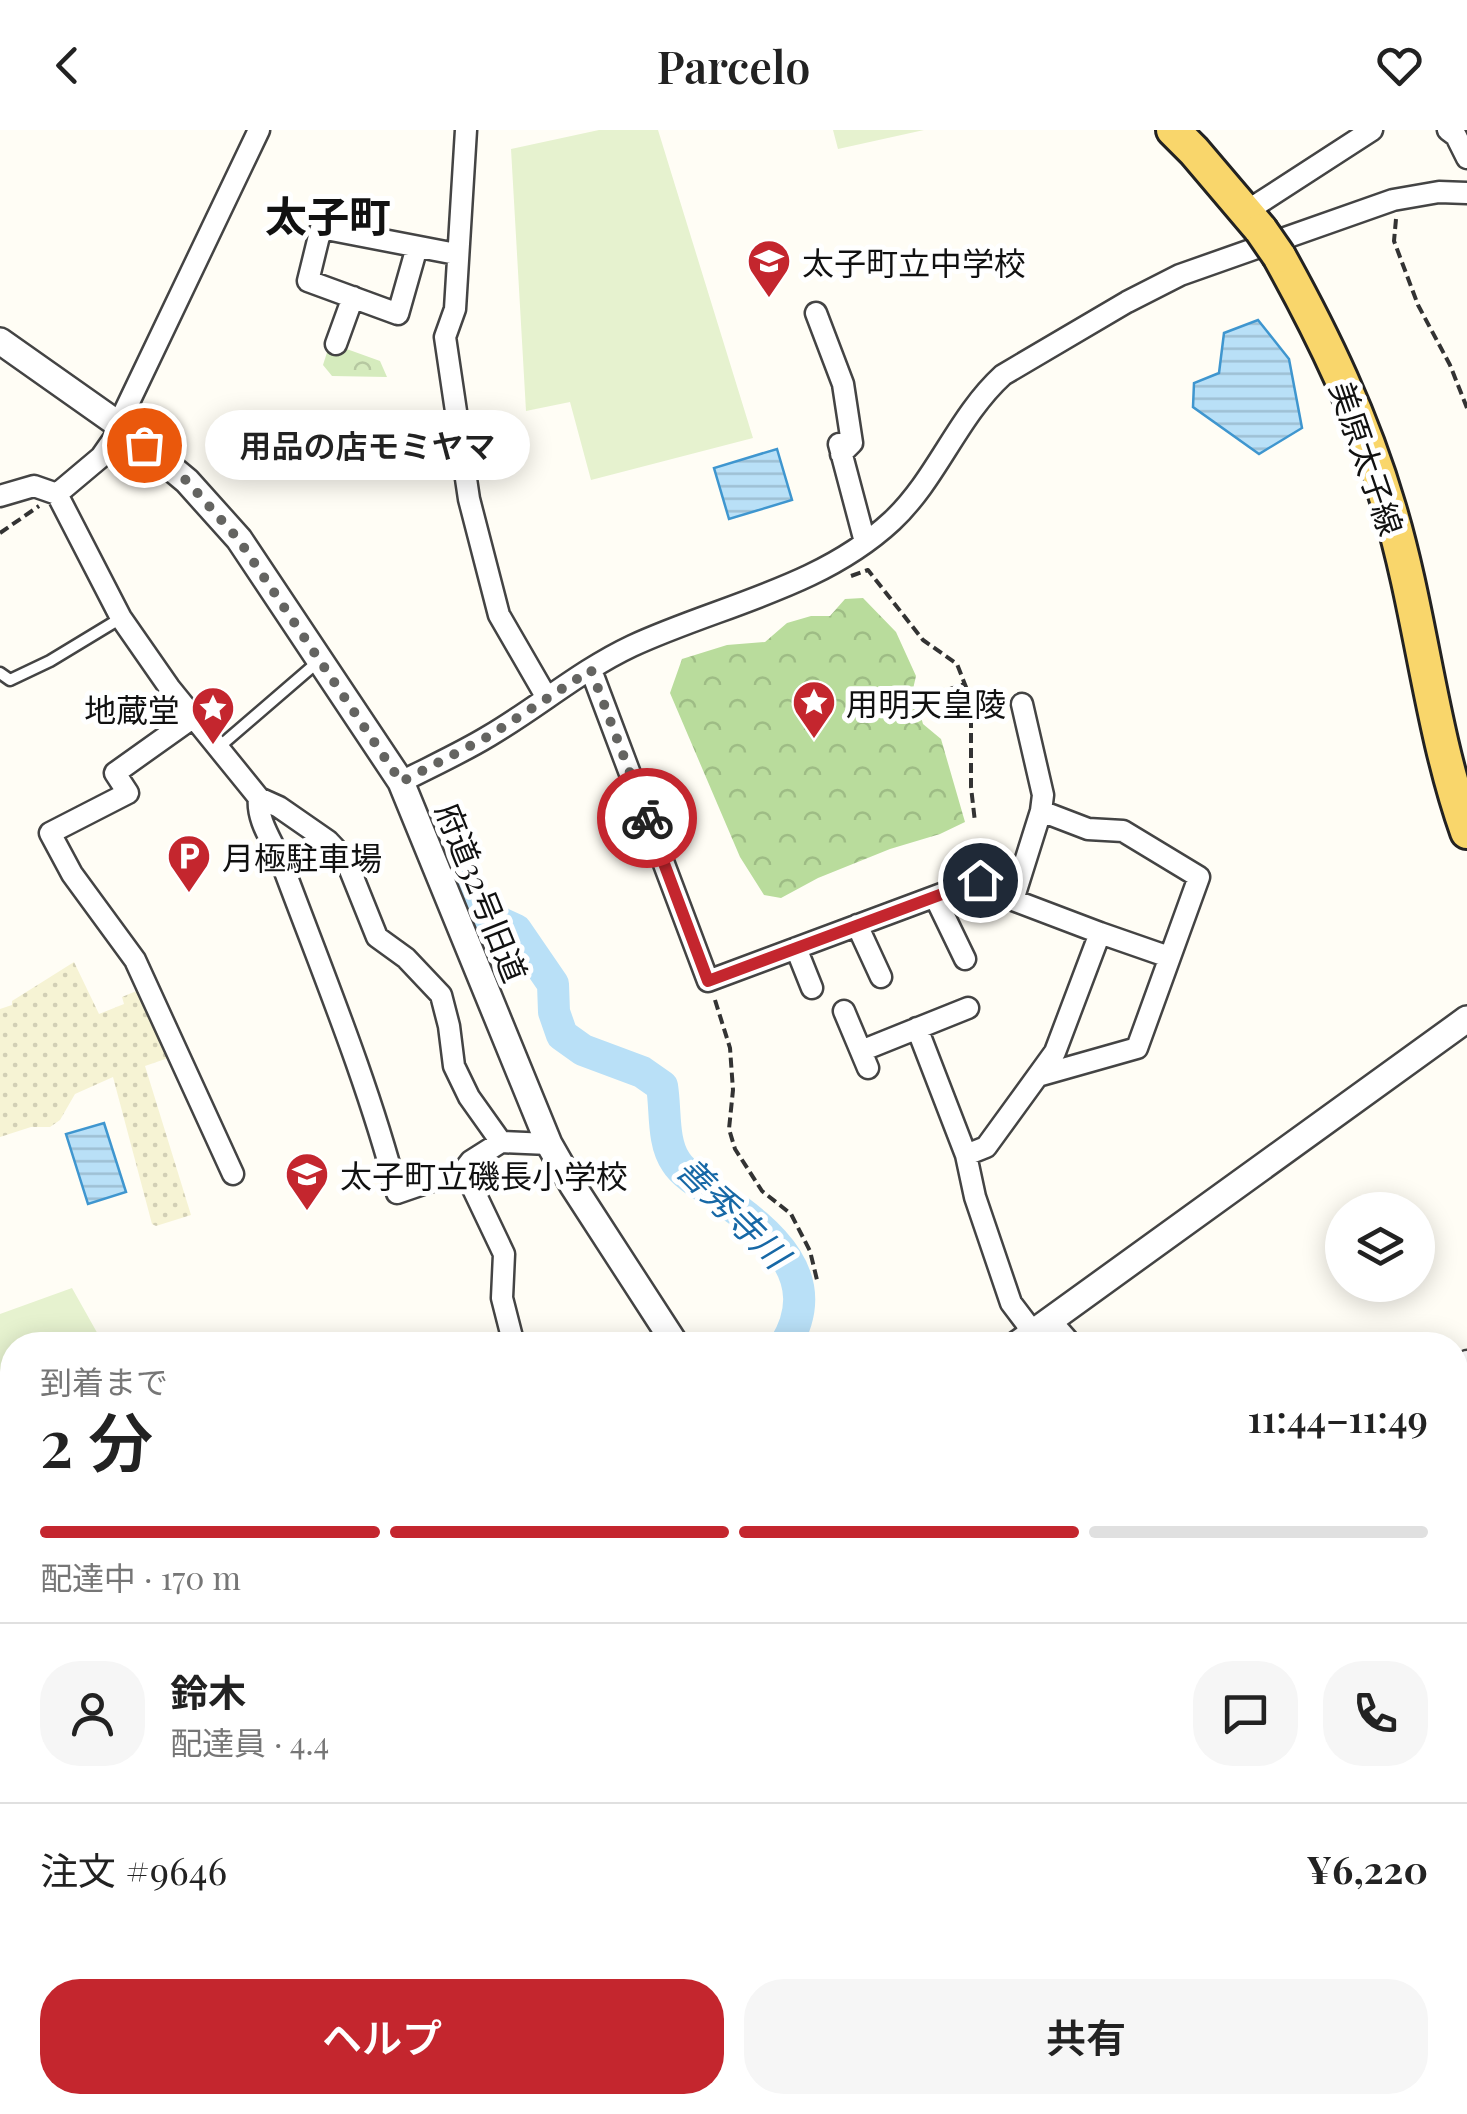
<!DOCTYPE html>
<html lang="ja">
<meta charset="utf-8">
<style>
:root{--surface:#fff;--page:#f6f6f6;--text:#222;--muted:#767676;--line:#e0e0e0;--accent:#c4262e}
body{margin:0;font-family:"Playfair Display","Noto Sans JP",serif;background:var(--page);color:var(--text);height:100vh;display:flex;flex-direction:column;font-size:38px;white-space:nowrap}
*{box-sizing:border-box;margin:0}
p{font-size:32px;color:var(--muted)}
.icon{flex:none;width:55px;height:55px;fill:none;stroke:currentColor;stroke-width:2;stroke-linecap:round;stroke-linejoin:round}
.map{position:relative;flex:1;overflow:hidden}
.sheet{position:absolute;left:0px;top:1202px;width:1468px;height:782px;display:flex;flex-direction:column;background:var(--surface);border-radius:40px 40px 0 0;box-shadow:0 5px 25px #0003}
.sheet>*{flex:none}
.controls{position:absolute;left:1325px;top:1062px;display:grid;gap:20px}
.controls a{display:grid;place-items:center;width:110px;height:110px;border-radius:50%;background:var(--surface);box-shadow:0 5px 25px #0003;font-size:50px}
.pin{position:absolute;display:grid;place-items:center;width:85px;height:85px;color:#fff;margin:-42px;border:5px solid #fff;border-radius:50%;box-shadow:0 2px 10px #0007}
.courier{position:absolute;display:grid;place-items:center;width:100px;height:100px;margin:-50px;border:8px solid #c4262e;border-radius:50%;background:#fff;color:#222;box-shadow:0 2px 12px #0007}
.bubble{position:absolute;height:70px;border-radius:35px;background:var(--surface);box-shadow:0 5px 25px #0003;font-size:32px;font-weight:600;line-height:70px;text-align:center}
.head em{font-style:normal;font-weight:600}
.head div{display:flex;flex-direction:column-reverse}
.head{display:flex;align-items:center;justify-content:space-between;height:170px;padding:0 40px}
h1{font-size:65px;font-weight:600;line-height:75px}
.bar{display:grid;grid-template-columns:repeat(4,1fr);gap:15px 10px;align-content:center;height:120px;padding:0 40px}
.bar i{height:12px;border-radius:8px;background:var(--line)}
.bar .current{background:var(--accent)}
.bar p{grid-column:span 4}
.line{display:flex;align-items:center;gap:25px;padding:0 40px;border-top:2px solid var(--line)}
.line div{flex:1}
.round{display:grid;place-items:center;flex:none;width:105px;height:105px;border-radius:40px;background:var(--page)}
.cta{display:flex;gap:20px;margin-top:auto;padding:20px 40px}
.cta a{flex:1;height:115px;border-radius:40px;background:var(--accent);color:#fff;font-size:40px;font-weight:600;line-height:115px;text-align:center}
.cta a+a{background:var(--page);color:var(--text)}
header{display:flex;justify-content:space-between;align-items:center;height:130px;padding:0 40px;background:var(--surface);font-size:45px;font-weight:600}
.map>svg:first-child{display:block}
</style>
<header><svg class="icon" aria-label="back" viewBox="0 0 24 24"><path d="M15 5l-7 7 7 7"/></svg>Parcelo<svg class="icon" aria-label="heart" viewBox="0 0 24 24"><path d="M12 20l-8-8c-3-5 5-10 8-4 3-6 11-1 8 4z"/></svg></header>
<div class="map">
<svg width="1467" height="1984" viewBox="0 0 1467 1984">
<defs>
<pattern id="farmland-dots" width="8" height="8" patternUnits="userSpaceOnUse" patternTransform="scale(2.5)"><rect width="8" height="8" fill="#f6f3d4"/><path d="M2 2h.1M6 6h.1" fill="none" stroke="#d2cfb5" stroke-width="1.8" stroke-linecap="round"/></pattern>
<pattern id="forest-crowns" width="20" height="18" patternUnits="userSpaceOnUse" patternTransform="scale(2.5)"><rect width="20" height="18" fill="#b9dc9c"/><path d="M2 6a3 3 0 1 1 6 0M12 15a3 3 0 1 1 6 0" fill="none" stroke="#9ebc85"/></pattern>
<pattern id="cemetery-stones" width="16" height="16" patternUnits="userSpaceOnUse" patternTransform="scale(2.5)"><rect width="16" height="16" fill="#d9e3c4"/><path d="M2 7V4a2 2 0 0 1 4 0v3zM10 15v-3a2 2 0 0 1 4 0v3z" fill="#b9c2a7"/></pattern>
<pattern id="park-crowns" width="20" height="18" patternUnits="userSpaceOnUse" patternTransform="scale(2.5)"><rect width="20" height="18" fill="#d5ebbd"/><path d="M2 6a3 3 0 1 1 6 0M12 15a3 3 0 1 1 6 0" fill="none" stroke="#b6c8a1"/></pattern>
<pattern id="water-rules" width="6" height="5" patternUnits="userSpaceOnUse" patternTransform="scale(2.5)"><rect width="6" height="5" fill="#b9e0f7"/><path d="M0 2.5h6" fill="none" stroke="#9ebfd3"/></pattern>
</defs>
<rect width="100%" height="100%" fill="#fffdf5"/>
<path fill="url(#farmland-dots)" d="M74 832 99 884 124 874 122 867 146 857 174 926 145 936 191 1085 156 1096 152 1094 113 947 75 964 60 990 50 997H31L0 1007V879L12 875V871Z"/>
<path fill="#d5ebbd" d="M1455 1932H1467V1984H1429L1431 1973 1455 1972Z"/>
<path fill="url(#forest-crowns)" d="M863 468 896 502 916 546 913 559 923 594 941 609 965 692 940 704 890 719 818 748 781 768 764 765 740 727 670 563 682 529 727 515 765 512 787 493 811 486H830L845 469Z
M137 1972H500L508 1984H128Z
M1352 1973H1431L1429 1984H1356Z"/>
<path fill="url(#cemetery-stones)" d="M12 1956V1972L137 1973 128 1984H1Z
M1168 1972 1264 1973 1268 1984H1167Z"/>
<path fill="url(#park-crowns)" d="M330 213 380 231 387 247 332 246 323 235Z"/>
<path fill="#e6f2cf" d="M599 0H658L753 308 591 350 570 272 526 281 511 19Z
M833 0H924L838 19Z
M72 1158 104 1215H12V1443L0 1420V1184Z"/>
<path fill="url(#water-rules)" stroke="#3f96cf" stroke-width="2.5" d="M1258 190 1289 229 1302 298 1259 324 1193 277 1194 253 1219 243 1224 203Z
M777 319 792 370 729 389 714 338Z
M104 993 126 1062 88 1074 66 1004Z"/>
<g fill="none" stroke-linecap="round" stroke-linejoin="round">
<path stroke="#b9e0f7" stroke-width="32" d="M456 748 475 781 516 800 553 854 554 882 562 905 583 920 642 942 662 956C666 980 662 1012 676 1032 684 1045 705 1057 718 1066 770 1102 826 1147 785 1215
M1033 1972 1035 1984"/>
<g stroke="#444" stroke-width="15">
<path id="service" d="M0 543 10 550 50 531 121 488
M219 617 320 530
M119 1984 127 1972"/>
</g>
<g stroke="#444" stroke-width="25">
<path id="minor" d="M466 0 455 179 445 207 469 369 499 485 547 568
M1448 0 1456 6 1467 28
M1247 81 1372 0
M417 117 398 184 308 151 321 98 456 124
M816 183 843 254 852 313 841 324
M336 214 353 167
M118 295 259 0
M839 314 865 412
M57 364 101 327 122 297
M0 366 34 356 57 364 121 488 169 557 259 668 279 677 328 711 346 730 377 807 406 828 441 865 449 896 454 936 469 967 501 1012 549 1014
M591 540 708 851 979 750
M1022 574 1043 665 1041 681
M195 586 115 643 128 663 50 703 72 744 135 830 233 1044
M401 652C430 637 461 623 489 606 537 578 581 540 632 516 718 476 820 458 892 391 937 349 957 287 1003 245L1127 172 1180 145 1393 70 1439 62 1467 63
M259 668C256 692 276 716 284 739 324 846 368 952 397 1063L464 1040 504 1124 502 1168 514 1215
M935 767 965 829
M857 795 881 847
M1100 803 1169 827
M796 818 812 858
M844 881 868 938
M917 898 966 1025 975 1067 1011 1173 1033 1202
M861 921 968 878
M966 1025 986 1017 1055 922 1100 803 1013 770 1041 681 1088 699 1123 701 1199 747 1137 918 1038 946
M464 1040 471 1031 501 1012
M1050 1190 1072 1215
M1455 1238 1467 1231
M0 1506 12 1501
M1455 1619 1467 1621
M0 1624 12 1616
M1455 1746 1464 1736 1461 1678 1467 1646
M0 1929 12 1914
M1168 1984 1169 1972"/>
</g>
<g stroke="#444" stroke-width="30">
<path id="tertiary" d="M0 211 122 297 187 351 239 409 401 652 549 1014 573 1056 676 1215
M1016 1215 1467 889
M0 1806 12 1799
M946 1972 948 1984"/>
</g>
<g stroke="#222" stroke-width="38">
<path id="primary" d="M1173 0 1194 21 1261 100
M1279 126C1324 207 1363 288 1389 377 1421 483 1430 597 1467 702"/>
</g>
<path stroke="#333" stroke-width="4" stroke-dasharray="10 5" stroke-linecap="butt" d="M1396 89 1394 111 1418 175 1450 235 1467 278
M0 403 39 376
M851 446 868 440 923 510 957 534 971 570V585L968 587
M947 560 965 554
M971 588V657L975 692
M715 870 730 918 733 960 729 999 735 1019 762 1061 791 1084 810 1121 818 1154
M628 1972 632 1984 656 1972"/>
<use href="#service" stroke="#fff" stroke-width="10"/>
<use href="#minor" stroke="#fff" stroke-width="20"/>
<use href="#tertiary" stroke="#fff" stroke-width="25"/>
<use href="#primary" stroke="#f9d66b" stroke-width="32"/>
<g stroke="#222" stroke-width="38" stroke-linecap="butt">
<path id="primary-bridge" d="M1261 100 1279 126"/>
</g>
<use href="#primary-bridge" stroke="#f9d66b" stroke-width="32"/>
</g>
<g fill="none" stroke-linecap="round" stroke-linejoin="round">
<path stroke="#646461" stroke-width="10" stroke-dasharray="0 18" d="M144 315 187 351 239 410 401 652 489 606 591 540 647 688"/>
<path stroke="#c4262e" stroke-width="12" d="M647 688 708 851 980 750"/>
</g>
<defs>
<g id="school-pin" transform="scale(2.25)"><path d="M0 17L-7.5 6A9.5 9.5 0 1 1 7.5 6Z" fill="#c4262e" stroke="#fff"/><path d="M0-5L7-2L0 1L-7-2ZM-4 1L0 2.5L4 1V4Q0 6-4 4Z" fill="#fff"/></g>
<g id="sight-pin" transform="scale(2.25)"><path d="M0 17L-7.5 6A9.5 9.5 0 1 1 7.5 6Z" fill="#c4262e" stroke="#fff"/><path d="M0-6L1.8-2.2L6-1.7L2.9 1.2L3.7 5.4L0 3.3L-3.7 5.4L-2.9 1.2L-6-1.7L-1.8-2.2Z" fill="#fff"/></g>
<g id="parking-pin" transform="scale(2.25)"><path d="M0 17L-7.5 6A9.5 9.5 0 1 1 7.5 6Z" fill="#c4262e" stroke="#fff"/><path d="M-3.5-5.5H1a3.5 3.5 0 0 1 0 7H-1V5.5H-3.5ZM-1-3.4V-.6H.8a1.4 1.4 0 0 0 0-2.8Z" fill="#fff"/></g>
</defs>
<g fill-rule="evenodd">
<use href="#school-pin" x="769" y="131"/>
<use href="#sight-pin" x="814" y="572"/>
<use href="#sight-pin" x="213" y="578"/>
<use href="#parking-pin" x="189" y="726"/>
<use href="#school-pin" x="307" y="1044"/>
</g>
<g text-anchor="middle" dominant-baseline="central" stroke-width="10" stroke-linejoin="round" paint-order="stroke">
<g font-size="32" fill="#111" stroke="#fff" text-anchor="start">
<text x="802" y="131">太子町立中学校</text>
<text x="846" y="572">用明天皇陵</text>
<text x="180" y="578" text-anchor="end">地蔵堂</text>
<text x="222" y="726">月極駐車場</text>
<text x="340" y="1044">太子町立磯長小学校</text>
</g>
<g font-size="32" fill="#111" stroke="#fff">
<text transform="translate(1368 328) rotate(71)">美原太子線</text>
<text transform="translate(483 762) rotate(68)">府道32号旧道</text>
</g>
<g font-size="35" font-style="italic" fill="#1768a6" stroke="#fff">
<text transform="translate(734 1081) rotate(45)">善秀寺川</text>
</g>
<g font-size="42" font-weight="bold" fill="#111" stroke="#fff">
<text x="328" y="85">太子町</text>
</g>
</g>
</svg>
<div class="controls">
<a><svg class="icon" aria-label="layers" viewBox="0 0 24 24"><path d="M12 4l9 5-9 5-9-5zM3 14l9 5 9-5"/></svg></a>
</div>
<div class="pin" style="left:144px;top:315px;background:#ea580c"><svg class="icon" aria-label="bag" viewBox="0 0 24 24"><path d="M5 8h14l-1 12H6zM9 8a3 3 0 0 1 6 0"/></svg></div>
<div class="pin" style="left:980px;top:750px;background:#1f2937"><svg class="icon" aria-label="home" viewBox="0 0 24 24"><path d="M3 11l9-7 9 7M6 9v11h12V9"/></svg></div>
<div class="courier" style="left:647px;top:688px"><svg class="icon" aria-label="bike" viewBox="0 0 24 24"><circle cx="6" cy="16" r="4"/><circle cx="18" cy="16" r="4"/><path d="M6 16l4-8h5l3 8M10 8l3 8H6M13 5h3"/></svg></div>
<div class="bubble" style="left:205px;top:280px;width:325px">用品の店モミヤマ</div>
<section class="sheet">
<div class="head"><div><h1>2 分</h1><p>到着まで</p></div><em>11:44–11:49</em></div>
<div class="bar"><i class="current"></i><i class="current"></i><i class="current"></i><i></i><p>配達中 · 170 m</p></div>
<div class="line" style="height:180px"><a class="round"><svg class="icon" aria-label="person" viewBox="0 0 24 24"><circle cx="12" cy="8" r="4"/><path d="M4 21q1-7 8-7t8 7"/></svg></a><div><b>鈴木</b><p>配達員 · 4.4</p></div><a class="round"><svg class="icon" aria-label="chat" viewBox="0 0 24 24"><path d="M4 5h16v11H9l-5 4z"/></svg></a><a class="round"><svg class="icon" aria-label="phone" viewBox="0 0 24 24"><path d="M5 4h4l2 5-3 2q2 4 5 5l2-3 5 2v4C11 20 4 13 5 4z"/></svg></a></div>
<div class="line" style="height:130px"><div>注文 #9646</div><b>¥6,220</b></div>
<div class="cta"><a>ヘルプ</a><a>共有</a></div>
</section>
</div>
